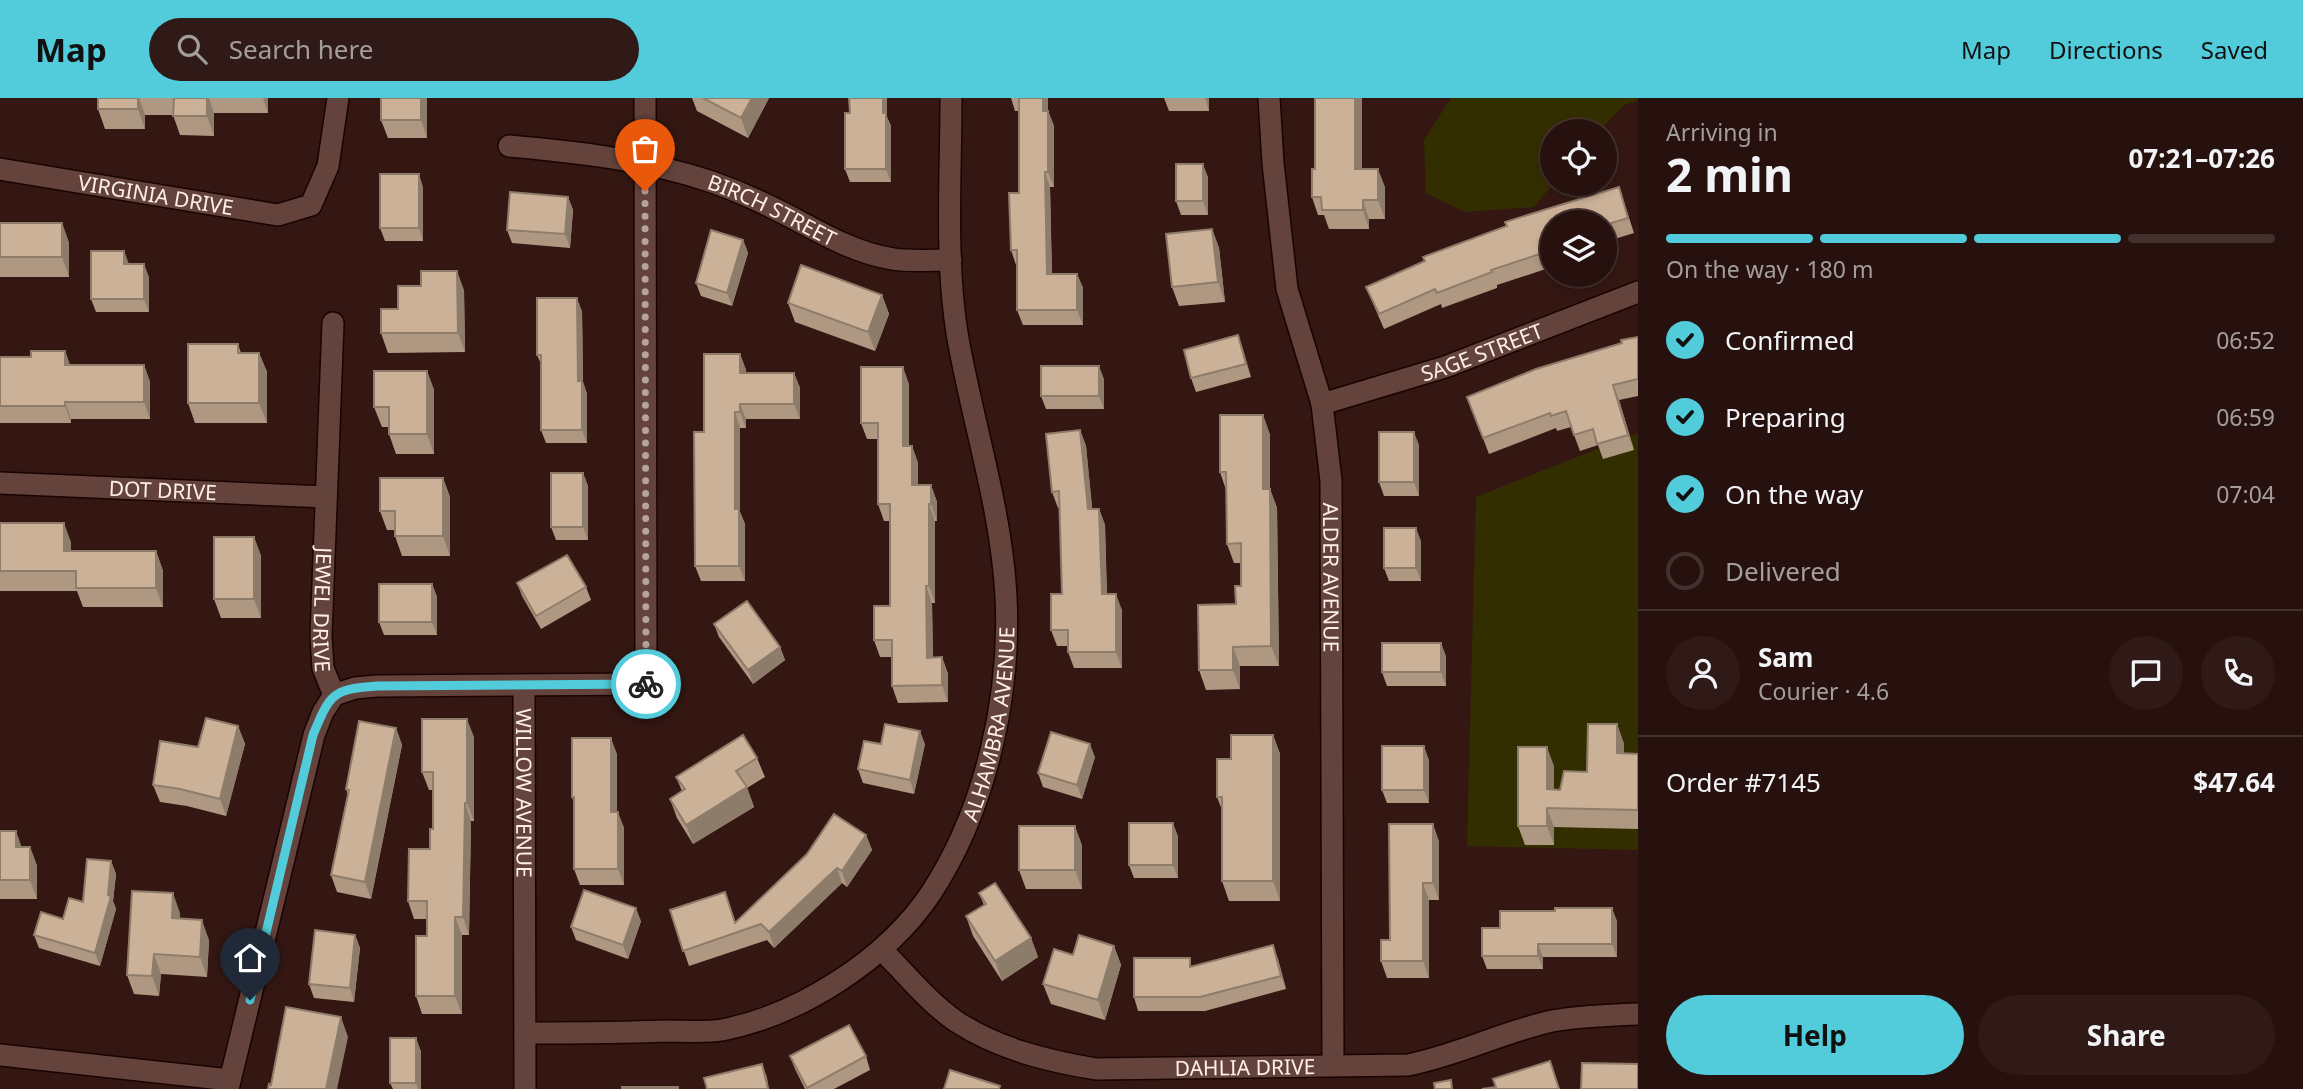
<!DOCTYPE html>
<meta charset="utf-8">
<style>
:root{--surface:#27110e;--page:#2f1a17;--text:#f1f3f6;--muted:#a49d9e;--line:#43312e;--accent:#52cbda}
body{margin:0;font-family:"Noto Sans",sans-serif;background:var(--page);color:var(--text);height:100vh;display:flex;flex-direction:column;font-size:26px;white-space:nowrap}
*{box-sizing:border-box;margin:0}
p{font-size:23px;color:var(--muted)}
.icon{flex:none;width:38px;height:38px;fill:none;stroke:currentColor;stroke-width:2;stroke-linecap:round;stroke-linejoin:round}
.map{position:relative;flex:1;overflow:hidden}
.side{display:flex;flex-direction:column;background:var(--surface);width:665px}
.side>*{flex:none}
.buttons{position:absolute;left:1540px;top:21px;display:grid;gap:14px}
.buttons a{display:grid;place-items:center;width:77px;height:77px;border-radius:50%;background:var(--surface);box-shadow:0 4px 10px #0003,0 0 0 2px var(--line);font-size:35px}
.pin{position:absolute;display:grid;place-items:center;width:60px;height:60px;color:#fff;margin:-72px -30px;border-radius:50% 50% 50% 0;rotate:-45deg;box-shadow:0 0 7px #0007}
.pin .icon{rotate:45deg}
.courier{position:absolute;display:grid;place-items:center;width:70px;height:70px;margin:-35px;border:5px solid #52cbda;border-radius:50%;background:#fff;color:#222;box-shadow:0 2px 9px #0007}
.head em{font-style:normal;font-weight:700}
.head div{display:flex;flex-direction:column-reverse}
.head{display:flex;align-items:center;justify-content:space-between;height:119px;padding:0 28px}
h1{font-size:46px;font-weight:700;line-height:52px}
.bar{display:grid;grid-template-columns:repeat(4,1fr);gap:10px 7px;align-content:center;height:84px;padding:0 28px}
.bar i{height:9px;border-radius:5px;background:var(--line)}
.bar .selected{background:var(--accent)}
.bar p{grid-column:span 4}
.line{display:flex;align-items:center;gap:18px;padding:0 28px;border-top:2px solid var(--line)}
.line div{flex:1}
.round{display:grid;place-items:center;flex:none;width:74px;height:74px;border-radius:37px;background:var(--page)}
ol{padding:0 28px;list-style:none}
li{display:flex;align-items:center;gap:21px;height:77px}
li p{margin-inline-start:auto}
li .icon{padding:7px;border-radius:50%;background:var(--accent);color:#111;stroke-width:4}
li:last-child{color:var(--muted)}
li i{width:38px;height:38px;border:4px solid var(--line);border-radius:50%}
.action{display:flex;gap:14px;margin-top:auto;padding:14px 28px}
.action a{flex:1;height:80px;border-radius:42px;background:var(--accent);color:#111;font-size:28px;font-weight:700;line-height:80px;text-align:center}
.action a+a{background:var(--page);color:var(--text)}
header{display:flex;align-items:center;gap:42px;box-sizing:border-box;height:98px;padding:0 35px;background:var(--accent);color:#111}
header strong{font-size:33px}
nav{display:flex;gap:38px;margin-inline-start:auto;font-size:24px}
.search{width:490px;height:63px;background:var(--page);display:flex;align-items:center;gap:18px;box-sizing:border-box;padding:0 24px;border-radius:38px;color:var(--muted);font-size:26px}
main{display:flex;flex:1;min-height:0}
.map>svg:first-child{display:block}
</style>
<header>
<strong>Map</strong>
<div class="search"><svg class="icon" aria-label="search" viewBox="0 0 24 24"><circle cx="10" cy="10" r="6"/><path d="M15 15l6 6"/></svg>Search here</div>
<nav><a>Map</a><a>Directions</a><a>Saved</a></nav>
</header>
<main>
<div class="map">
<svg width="1638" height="991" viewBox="0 0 1638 991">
<rect width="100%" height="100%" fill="#341712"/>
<path fill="#332e00" d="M1451 0H1638V2L1624 7 1599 33H1552L1553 86 1534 109 1465 114 1426 95 1424 42Z
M1638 335V752L1467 748 1476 399Z"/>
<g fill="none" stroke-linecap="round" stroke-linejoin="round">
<g stroke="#1a0301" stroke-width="24">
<g id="street">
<path id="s1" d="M1269 0 1273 65 1287 191 1322 306 1331 383 1333 967"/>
<path id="s2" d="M509 48C578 54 647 62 712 84 732 91 753 100 771 109 811 128 848 154 893 161 912 164 932 162 951 162"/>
<path id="s3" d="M0 71 278 117 311 107 328 68 338 0"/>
<path id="s4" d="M333 225 321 538 323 570 334 597"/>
<path id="s5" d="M1322 306 1445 269 1638 194"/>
<path id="s6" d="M0 385 326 399"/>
<path id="s7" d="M524 588 525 991"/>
<path d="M334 597 355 590 377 588 646 586 645 0"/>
<path id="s8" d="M882 852C906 876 929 905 957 924 999 951 1047 963 1096 971L1408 967C1458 957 1503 934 1552 923 1580 918 1609 917 1638 916"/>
<path id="s9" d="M525 935C572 935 619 935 665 933 684 933 704 935 722 932 800 917 887 861 931 795 986 711 1011 598 1006 498 1001 408 972 323 957 235 945 159 951 77 951 0"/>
<path d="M0 957 230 982"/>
<path d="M228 991 314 637 323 614 334 597"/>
</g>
</g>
<use href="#street" stroke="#63433c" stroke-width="21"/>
</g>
<path fill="#af9882" d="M98 0H268V15H214V38L180 37 173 17H145V31H105L98 11Z
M427 0V40H388L381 22Z
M692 0H769L748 40 697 13Z
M887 0V19L891 28V84H850L845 71Z
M1011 0H1048V13L1054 28V89H1050L1052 176H1077L1083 190V227H1023L1017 212V167H1016L1011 152 1019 95V13H1015Z
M1164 0H1209V13H1169Z
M1362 0V71L1385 89V121H1369V131H1329L1324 117H1318L1312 99 1315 71Z
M1208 79V117H1181L1176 103Z
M423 89V143H385L380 130Z
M1619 89 1634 135 1605 144V124H1552V169L1497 187V190L1442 210 1441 206 1384 231 1366 189 1425 163 1423 159 1507 128 1505 124Z
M568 99 573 112 570 150 512 145 507 132Z
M0 125H62L69 145V179H0Z
M1212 131 1219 150 1225 204 1179 208 1172 189Z
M743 142 748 155 732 208 701 198 696 185Z
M124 153 128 166 149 179V214H96L91 201Z
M464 192 465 254 388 255 381 235 398 211Z
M882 197 889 216 875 253 795 224 788 205Z
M582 213 583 284 587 296V345H546L541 332V266L537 257Z
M1238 237 1251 279 1196 294 1191 280Z
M1638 239V298L1619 302 1634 352 1603 361 1598 347 1580 353 1571 329 1557 333 1556 330 1489 356 1467 299Z
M238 246 241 255H259L267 274V325H195L188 305Z
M65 253 70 267H144L150 284V321H71V325H0V259H31Z
M740 256 746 272V275H794L800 290V321H746V330H740V414L745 426V483H701L695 468 704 334Z
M427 273 434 292V356H396L389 336V329H382L374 309Z
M1104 281V311H1046L1041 298Z
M909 286V348H912L918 365V387H931L937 404V423H935V505H932L933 559H942L948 576V604L898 605 892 588V559H880L874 542 890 508V423H884L878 406V341H867L861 325Z
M1263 317 1270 337V391L1277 410 1279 568H1240V591L1206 592 1199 572 1236 506 1241 488V465H1234L1227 446 1226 392 1220 374Z
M1080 332 1086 348 1092 411H1099L1105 427 1107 496 1122 512V570H1074L1068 554V548H1057L1051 532 1062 496 1060 410H1058L1052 394Z
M1419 347V398H1384L1379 384Z
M583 375 588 388V442H556L551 429Z
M443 380 450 399V458H402L395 438V432H387L380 413Z
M0 425 71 444V453H156L163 473V509H83L77 493H0Z
M254 439 261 458V520H221L214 501Z
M1421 443V483H1389L1384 470Z
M517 485 586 489 591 502 541 531 522 498Z
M432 486 437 499V537H384L379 524Z
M714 526 780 549 785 562 753 586 719 539Z
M1446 558V588H1387L1382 574Z
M1617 626 1624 646V655L1638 656V731L1554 729V747H1525L1518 728 1554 668V692H1560L1587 674Z
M238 628 245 646 226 718 187 708 160 704 153 687 198 649Z
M396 630 402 647 371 801 337 794 331 777 348 697 346 691Z
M1273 637 1280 656V803H1229L1222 783V712L1217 699 1231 661Z
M474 639V723H471L469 837H462V916H422L416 898 427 838V821H414L408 803 430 751 433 731V692H429L422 674Z
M925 646 914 696 863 685 858 671Z
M617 656V714L624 730V787H580L574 771V706L572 699Z
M1095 659 1082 701 1043 689 1038 675Z
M757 660 765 679 747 690 754 709 693 746 677 720 670 701 682 693 676 679Z
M1429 662V705H1387L1382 692Z
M0 733 21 749H30L37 768V801H0Z
M866 737 872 752 847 789 842 785 774 850 767 842 689 868 670 812 736 825Z
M1178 738V780H1134L1129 767Z
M1439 743V802H1429V880H1387L1381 863Z
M1082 747V791H1026L1019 772Z
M111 763 116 776 113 803 116 811 100 868 39 850 34 837 63 821 83 804Z
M979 795 1031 840 1038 859 1002 883 973 838 966 818 984 807Z
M180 815V821L209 842 207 879 161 876 159 898 134 896 127 877Z
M641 823 628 861 576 842 571 829Z
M1617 823V859H1543V871H1487L1482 858 1500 830Z
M355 837 360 850 354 904 314 900 309 886Z
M1114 848 1121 867 1105 922 1051 906 1043 886 1073 857Z
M1278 861 1286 891 1205 913H1138L1134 899 1193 869Z
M416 940 421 954V991H393L390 985Z
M790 958H866L870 972 834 991H805L795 971Z"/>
<path fill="#8e7c6a" d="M138 0H139L145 17V31L138 11Z
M207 0H209L214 15V38L207 18Z
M263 0H268V15Z
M421 0H427V40L421 22Z
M752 0H769L748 40 741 20Z
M883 0H887V19L891 28V84L886 71Z
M1043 0H1048V28L1043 13Z
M1205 0H1209V13Z
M1355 0H1362V89L1355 71Z
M1048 13 1054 28V89L1048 74Z
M1203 66 1208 79V117L1203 103Z
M1378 71 1385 89V121L1378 102Z
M1045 74 1050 89 1052 190 1047 176Z
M419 76 423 89V143L419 130Z
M568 99 573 112 570 150 565 136Z
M1363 102 1369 121V131L1363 112Z
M62 125 69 145V179L62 159Z
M1212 131 1219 150 1225 204 1218 184Z
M743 142 748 155 732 208 727 195Z
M124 153 129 166H124Z
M144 166 149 179V214L144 201Z
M457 173 464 192 465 254 458 235Z
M1077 176 1083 190V227L1077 212Z
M882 197 889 216 875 253 868 234Z
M577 200 582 213 583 284 587 296V345L582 332 578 283Z
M1238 237 1243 251 1251 279 1246 266Z
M65 253 71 270 65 267Z
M259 255 267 274V325L259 305Z
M740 256 746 272V290L740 275Z
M144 267 150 284V321L144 304Z
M1099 268 1104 281V311L1099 298Z
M903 269 909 286V365L903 348Z
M427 273 434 292V356L427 336Z
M794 275 800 290V321L794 306Z
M1613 287 1619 302 1634 352 1628 337Z
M65 304 71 321V325L65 308Z
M740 306 746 321V330L740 314Z
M735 314 740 330V414L745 426V483L739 468 735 411Z
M1263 317 1270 337V410L1263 391Z
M1080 332 1086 348 1094 427 1088 411Z
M1414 334 1419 347V398L1414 384Z
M912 348 918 365V404L912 387Z
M583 375 588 388V442L583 429Z
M443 380 450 399V458L443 438Z
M931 387 937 404V423L931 406Z
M1270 391 1277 410 1279 568 1271 548Z
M929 406 935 423V505L929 488Z
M1099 411 1105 427 1107 512 1102 496Z
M64 425 71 444V473L64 453Z
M1416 430 1421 443V483L1416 470Z
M254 439 261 458V520L254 501Z
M156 453 163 473V509L156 490Z
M432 486 437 499V537L432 524Z
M926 488 932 505 933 576 927 560Z
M1116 496 1122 512V570L1116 554Z
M1441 545 1446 558V588L1441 574Z
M780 549 785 562 753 586 748 572Z
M1233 549 1240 568V591L1233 572Z
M942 559 948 576V604L942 587Z
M467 621 474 639V723L467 705Z
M1617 626 1624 646V675L1617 655Z
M238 628 245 646 226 718 220 701Z
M396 630 402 647 371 801 365 784Z
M920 633 925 646 914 696 910 682Z
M1273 637 1280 656V803L1273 783Z
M611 640 617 656V730L611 714Z
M1090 646 1095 659 1082 701 1077 687Z
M1424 648 1429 662V705L1424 692Z
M1547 649 1554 668V711L1547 691Z
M747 689 754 709 693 746 686 727Z
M465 705 471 723 469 837 463 819Z
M1547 710 1554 729V747L1547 728Z
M618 714 624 730V787L618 771Z
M1173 725 1178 738V780L1173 767Z
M1433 726 1439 743V802L1433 785Z
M1075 728 1082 747V791L1075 772Z
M16 733 23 753 16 749Z
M866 737 872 752 847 789 842 773Z
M30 749 37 768V801L30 782Z
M111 763 116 776 113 803 116 811 100 868 95 855 108 797Z
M837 770 842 785 774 850 769 834Z
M1423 785 1429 802V880L1423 863Z
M173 795 180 815 179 840 172 820Z
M636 810 641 823 628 861 623 847Z
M1612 810 1617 823V859L1612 846Z
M455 819 462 837V916L455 898Z
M202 822 209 842 207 879 200 859Z
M355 837 360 850 354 904 350 890Z
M1031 840 1038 859 1002 883 995 863Z
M1538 846 1543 859V871L1538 858Z
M1273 847 1278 861 1286 891 1281 878Z
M1114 848 1121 867 1105 922 1098 902Z
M154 856 161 876 159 898 152 878Z
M341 919 348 939 337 991H326Z
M416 940 421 954V991H418L416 985Z
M762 966 767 979 769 991H768Z"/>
<path fill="#cbb197" stroke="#8e7c6a" stroke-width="2" d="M98 0H138V11H98Z
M174 0H207V18H173Z
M381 0H421V22H381Z
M703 0H752L741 20Z
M849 0H883V15H886V71H845V15H850Z
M1019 0H1043V13H1048V74H1045L1047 176H1077V212H1017V152H1011L1009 95H1019Z
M1315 0H1355V71H1378V102H1363V112H1322L1321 99H1312V71H1315Z
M1176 66H1203V103H1176Z
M380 76H419V130H380Z
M1619 89 1628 120 1605 127V124H1552V152L1491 172 1492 174 1437 195 1435 191 1379 216 1366 189 1425 163 1423 159 1507 128 1505 124Z
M510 94 568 99 565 136 507 132Z
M0 125H62V159H0Z
M1212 131 1218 184 1172 189 1166 136Z
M711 132 743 142 727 195 696 185Z
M91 153H124V166H144V201H91Z
M801 167 882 197 868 234 788 205Z
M421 173H457L458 235H381V211H398V188H421Z
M537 200H577L578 283H582V332H541V257H537Z
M1238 237 1246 266 1191 280 1184 252Z
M1638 239V281L1613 287 1628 337 1597 346 1593 331 1574 337 1566 313 1551 318 1550 315 1483 340 1467 299 1536 271 1622 245 1621 242Z
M188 246H238V255H259V305H188Z
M31 253H65V267H144V304H65V308H0V259H31Z
M704 256H740V275H794V306H740V314H735V411H739V468H695L694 334H704Z
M1041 268H1099V298H1041Z
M861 269H903V348H912V387H931V406H929V488H926L927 560 942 559V587L892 588V542H874V508H890V406H878V325H861Z
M374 273H427V336H389V309H374Z
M1220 317H1263V391H1270L1271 548 1233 549V572H1199L1198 507 1236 506 1235 488H1241V445L1227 446 1226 374H1220Z
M1080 332 1088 411H1099L1102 496H1116V554H1068V532H1051V496H1062L1059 393 1052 394 1046 336Z
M1379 334H1414V384H1379Z
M551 375H583V429H551Z
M380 380H443V438H395V413H380Z
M0 425H64V453H156V490H76V473H0Z
M1384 430H1416V470H1384Z
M214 439H254V501H214Z
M567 457 586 489 536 518 517 485Z
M379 486H432V524H379Z
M747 503 780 549 748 572 714 526Z
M1382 545H1441V574H1382Z
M206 620 238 628 220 701 180 691 153 687 160 643 198 649Z
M422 621H467V705H465L463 819H455V898H416V838H427V803H408L409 751H430V731H433V674H422Z
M359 623 396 630 365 784 331 777 349 692 346 691Z
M885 626 920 633 910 682 858 671 864 643 881 646Z
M1588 626H1617V655L1638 656V712L1547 710V728H1518V649H1547V691L1560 692 1564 673 1587 674Z
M1051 634 1090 646 1077 687 1038 675Z
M743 637 757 660 736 673 747 689 686 727 670 701 685 691 676 679Z
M1231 637H1273V783H1222V699H1217V661H1231Z
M572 640H611V714H618V771H574V699H572Z
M1382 648H1424V692H1382Z
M834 716 866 737 842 773 837 770 769 834 761 826 683 853 670 812 725 794 735 825 807 756Z
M1129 725H1173V767H1129Z
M1389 726H1433V785H1423V863H1381V842H1390Z
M1019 728H1075V772H1019Z
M0 733H16V749H30V782H0Z
M87 761 111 763 108 797 111 798 95 855 34 837 41 814 63 821 69 800 83 804Z
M995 785 1031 840 995 863 966 818 986 806 979 795Z
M584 792 636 810 623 847 571 829Z
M132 793 173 795 172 820 202 822 200 859 154 856 152 878 127 877Z
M1555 810H1612V846H1538V858H1482V830H1500V813H1555Z
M315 832 355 837 350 890 309 886Z
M1079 837 1114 848 1098 902 1043 886 1054 851 1073 857Z
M1273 847 1281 878 1200 899H1134V860H1190V869Z
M286 909 341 919 326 991H268L269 986 271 987Z
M849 927 866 958 807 990 790 958Z
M390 940H416V985H390Z
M1550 963 1559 991H1482L1496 989 1493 981Z
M1582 965 1638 966V991H1581Z
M762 966 768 991H707L704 980Z
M950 972 1000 988 999 991H944Z
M1451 982 1452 991H1435L1434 985Z
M622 989H678V991H622Z"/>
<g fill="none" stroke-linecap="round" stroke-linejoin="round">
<path stroke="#b7a39e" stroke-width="7" stroke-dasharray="0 12.6" d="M645 93 646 586"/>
<path stroke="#52cbda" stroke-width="9" d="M250 902 313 637C330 596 332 591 377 588L646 586"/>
</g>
<g text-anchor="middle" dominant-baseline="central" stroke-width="7" stroke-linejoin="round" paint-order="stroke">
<g font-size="21" fill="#feeeea" stroke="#290e09">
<text stroke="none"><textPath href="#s3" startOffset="158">VIRGINIA DRIVE</textPath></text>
<text stroke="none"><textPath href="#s2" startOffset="273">BIRCH STREET</textPath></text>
<text stroke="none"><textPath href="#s5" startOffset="168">SAGE STREET</textPath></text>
<text stroke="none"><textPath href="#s6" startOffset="163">DOT DRIVE</textPath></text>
<text stroke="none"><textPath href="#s1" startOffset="486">ALDER AVENUE</textPath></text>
<text stroke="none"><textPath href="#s4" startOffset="287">JEWEL DRIVE</textPath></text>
<text stroke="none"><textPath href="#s9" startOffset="634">ALHAMBRA AVENUE</textPath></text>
<text stroke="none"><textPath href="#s7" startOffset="107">WILLOW AVENUE</textPath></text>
<text stroke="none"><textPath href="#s8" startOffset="401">DAHLIA DRIVE</textPath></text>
</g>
</g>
</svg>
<div class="buttons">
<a><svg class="icon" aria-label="locate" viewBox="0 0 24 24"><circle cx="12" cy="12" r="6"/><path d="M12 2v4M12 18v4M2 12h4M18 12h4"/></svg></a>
<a><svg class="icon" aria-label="layers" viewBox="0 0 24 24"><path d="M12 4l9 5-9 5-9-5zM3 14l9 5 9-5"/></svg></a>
</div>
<div class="pin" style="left:645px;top:93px;background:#ea580c"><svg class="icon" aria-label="bag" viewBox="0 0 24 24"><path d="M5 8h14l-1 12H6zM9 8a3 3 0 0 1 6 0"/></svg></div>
<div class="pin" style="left:250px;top:902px;background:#1f2937"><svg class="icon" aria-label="home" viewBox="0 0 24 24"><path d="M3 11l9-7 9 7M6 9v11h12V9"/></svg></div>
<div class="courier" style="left:646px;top:586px"><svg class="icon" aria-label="bike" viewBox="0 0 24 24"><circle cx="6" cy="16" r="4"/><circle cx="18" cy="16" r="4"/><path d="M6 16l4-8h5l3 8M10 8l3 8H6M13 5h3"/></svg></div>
</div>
<section class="side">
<div class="head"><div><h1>2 min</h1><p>Arriving in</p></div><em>07:21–07:26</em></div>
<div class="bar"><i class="selected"></i><i class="selected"></i><i class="selected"></i><i></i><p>On the way · 180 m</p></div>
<ol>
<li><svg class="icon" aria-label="check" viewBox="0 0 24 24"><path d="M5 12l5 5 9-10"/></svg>Confirmed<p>06:52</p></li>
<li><svg class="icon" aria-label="check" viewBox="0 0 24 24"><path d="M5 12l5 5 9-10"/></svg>Preparing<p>06:59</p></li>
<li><svg class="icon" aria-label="check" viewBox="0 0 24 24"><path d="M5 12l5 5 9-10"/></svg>On the way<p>07:04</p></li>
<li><i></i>Delivered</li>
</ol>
<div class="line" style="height:126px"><a class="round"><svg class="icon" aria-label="person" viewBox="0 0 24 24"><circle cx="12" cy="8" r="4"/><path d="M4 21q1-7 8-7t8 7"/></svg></a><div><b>Sam</b><p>Courier · 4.6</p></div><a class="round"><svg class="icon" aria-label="chat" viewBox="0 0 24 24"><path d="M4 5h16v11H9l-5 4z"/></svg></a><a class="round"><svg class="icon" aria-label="phone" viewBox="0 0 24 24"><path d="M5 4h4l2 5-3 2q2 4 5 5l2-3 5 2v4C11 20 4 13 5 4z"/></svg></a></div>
<div class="line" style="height:91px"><div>Order #7145</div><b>$47.64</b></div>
<div class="action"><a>Help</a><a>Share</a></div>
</section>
</main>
